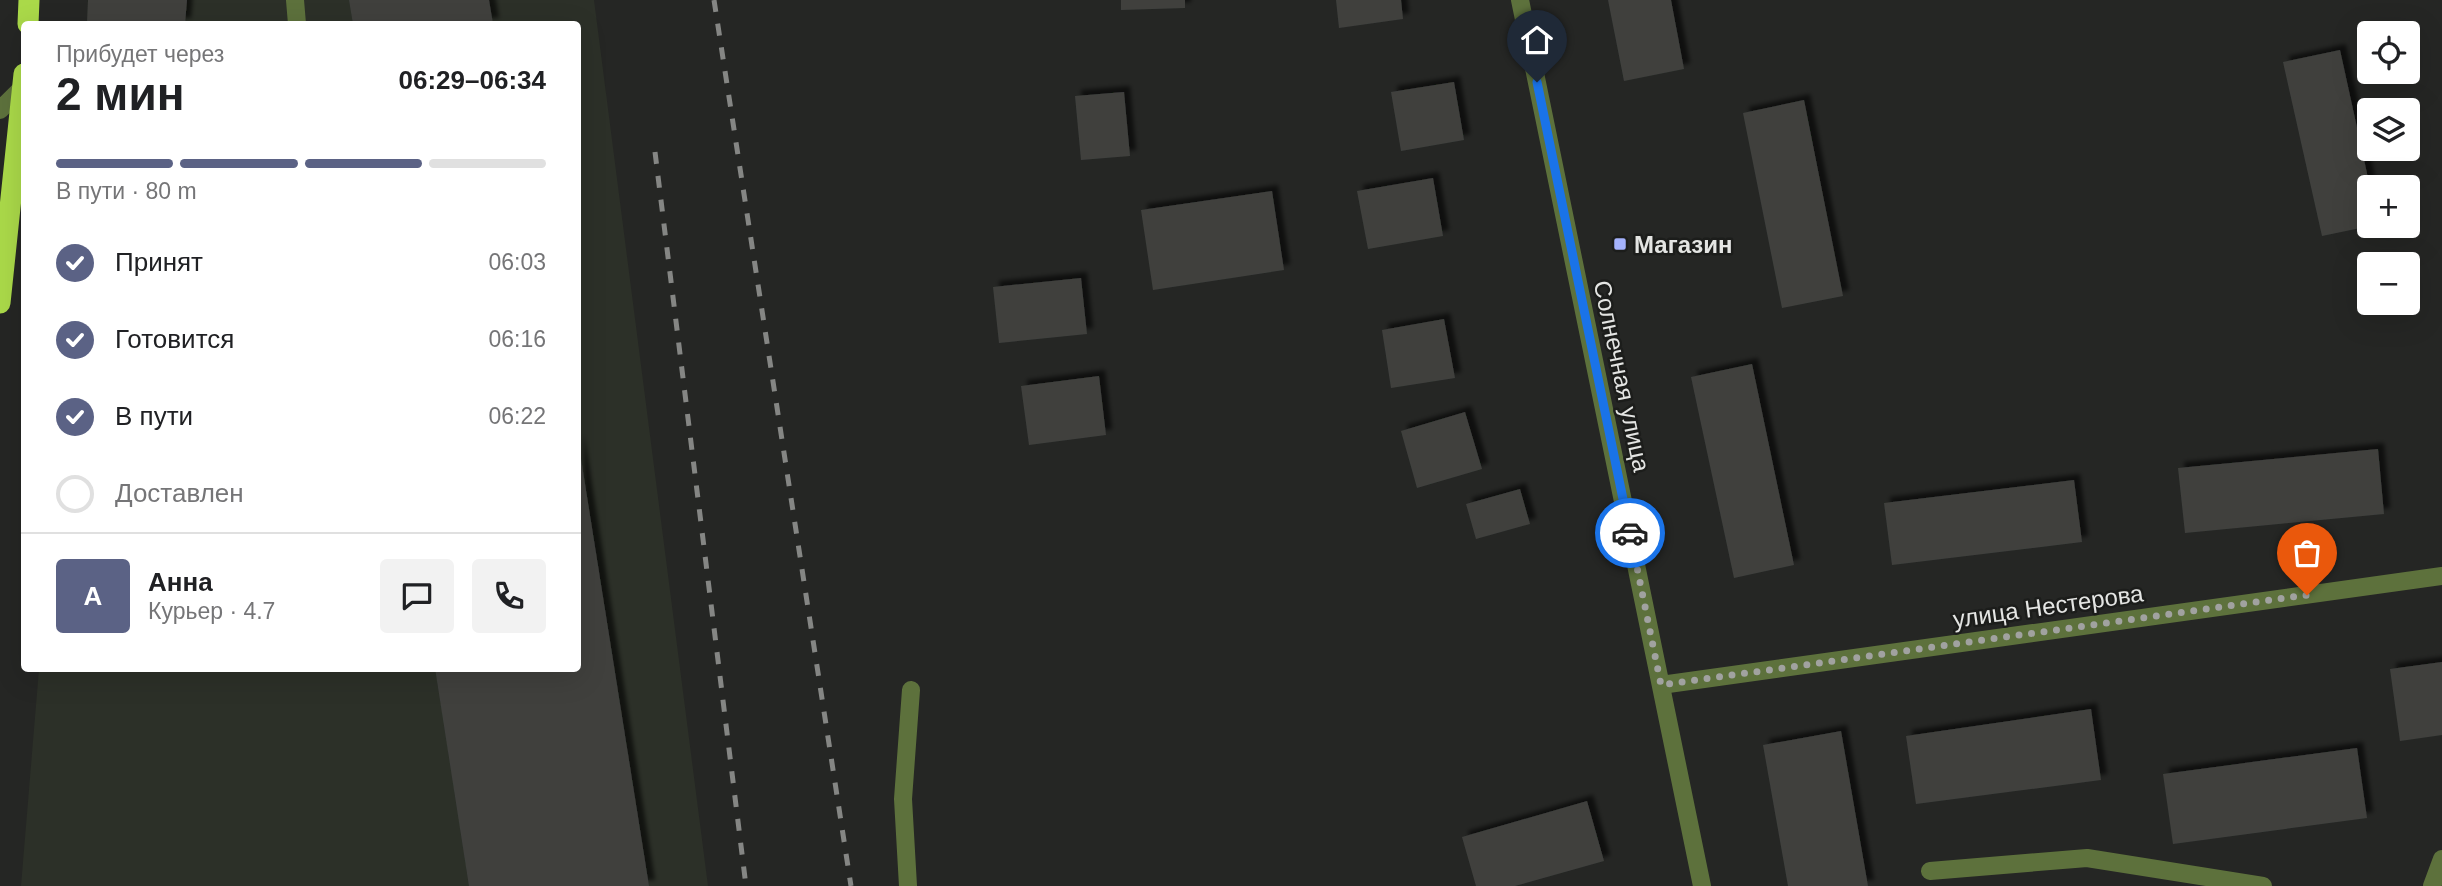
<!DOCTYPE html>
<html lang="ru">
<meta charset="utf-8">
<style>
:root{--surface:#fff;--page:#f2f2f2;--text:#202124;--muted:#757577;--line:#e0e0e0;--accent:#5b6285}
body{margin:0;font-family:Helvetica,sans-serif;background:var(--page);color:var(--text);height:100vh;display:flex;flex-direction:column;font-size:26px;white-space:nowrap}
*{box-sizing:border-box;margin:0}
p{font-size:23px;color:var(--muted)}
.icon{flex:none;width:38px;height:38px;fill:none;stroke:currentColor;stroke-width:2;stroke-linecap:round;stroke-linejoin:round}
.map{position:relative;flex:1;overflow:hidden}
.sheet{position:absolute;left:21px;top:21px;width:560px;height:651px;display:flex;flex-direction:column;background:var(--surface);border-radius:7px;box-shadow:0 7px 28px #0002}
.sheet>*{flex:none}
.tools{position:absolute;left:2357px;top:21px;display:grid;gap:14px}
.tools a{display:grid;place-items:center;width:63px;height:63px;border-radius:7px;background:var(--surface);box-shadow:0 7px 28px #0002;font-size:35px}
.pin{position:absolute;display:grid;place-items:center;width:60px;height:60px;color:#fff;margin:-72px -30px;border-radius:50% 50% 50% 0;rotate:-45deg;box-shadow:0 0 7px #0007}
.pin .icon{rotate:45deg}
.courier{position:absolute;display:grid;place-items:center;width:70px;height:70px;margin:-35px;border:5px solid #1a73e8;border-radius:50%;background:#fff;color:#222;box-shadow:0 2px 9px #0007}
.head em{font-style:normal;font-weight:800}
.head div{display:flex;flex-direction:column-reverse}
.head{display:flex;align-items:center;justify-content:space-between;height:119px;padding:0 35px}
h1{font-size:46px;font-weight:800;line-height:52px}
.bar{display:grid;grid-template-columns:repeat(4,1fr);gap:10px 7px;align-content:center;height:84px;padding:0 35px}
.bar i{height:9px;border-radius:5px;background:var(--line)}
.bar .selected{background:var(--accent)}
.bar p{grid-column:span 4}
.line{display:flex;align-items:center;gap:18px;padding:0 35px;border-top:2px solid var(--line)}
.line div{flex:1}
.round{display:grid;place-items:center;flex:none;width:74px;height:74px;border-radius:7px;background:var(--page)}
ol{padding:0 35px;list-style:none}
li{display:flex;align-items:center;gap:21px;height:77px}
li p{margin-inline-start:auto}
li .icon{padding:7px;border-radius:50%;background:var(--accent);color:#fff;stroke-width:4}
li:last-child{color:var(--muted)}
li i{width:38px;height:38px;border:4px solid var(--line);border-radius:50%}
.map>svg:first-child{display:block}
</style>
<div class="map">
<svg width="2442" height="886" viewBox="0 0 2442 886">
<defs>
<filter id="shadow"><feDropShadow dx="6" dy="-6" stdDeviation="2" flood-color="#0009"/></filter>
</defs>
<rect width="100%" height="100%" fill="#252624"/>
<path fill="#2c3028" d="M88 0H594L708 886H21L39 669 578 668V24H87Z"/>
<path fill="#3f403e" filter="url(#shadow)" d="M88 0H187L185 24H87Z
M349 0H489L493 24H353Z
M1121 0H1185V8L1121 10Z
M1336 0H1401L1403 19 1339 28Z
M1608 0H1671L1684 69 1624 81Z
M2340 50 2370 187V226L2322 236 2283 62Z
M1454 82 1464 140 1401 151 1391 92Z
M1124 92 1130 156 1081 160 1075 96Z
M1804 100 1843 296 1782 308 1743 113Z
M1433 178 1443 236 1368 249 1357 191Z
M1272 191 1284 270 1153 290 1141 210Z
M1081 278 1087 334 999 343 993 287Z
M1444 319 1455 378 1391 388 1382 330Z
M1752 364 1794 565 1734 578 1691 377Z
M1099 376 1106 435 1029 445 1021 386Z
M1465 412 1482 469 1417 488 1401 431Z
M578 440 649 886H469L435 668H578Z
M2378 449 2384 514 2185 533 2178 468Z
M2074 480 2082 542 1892 565 1884 503Z
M1520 489 1530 524 1476 539 1466 504Z
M2442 662V735L2400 741 2390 669Z
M2091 709 2101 780 1916 804 1906 736Z
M1841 731 1868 886H1788L1763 745Z
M2357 748 2367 818 2173 844 2163 774Z
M1587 801 1604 861 1515 886H1476L1462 837Z"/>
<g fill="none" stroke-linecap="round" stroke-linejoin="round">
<path stroke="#5d713c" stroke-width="18" d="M295 0 297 24
M1520 0 1702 886
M0 110 24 86
M1661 685 2442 576
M1930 871 2087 858 2263 886
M908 886 903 799 911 690
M2432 886 2442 859"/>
<path stroke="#aad949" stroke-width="21" d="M28 24 29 0
M0 303 24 74"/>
<path stroke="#858684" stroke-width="5" stroke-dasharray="12 12" stroke-linecap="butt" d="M714 0 851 886
M655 152 746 886"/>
</g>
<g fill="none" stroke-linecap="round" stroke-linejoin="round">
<path stroke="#a1a2a0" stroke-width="7" stroke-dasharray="0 12.6" d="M1630 533 1661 685 2307 595"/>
<path stroke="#1a73e8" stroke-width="9" d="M1537 82 1630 533"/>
</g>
<rect fill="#a4b2fc" stroke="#1c1d1b" stroke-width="2.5" x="1613" y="237" width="14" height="14" rx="3.5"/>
<g text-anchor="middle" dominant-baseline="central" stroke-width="5" stroke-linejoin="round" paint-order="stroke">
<g font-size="24" font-weight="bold" fill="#e4e5e3" stroke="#1c1d1b" text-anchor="start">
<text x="1634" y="244">Магазин</text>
</g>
<g font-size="24" fill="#e4e5e3" stroke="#1c1d1b">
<text transform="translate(1622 376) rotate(78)">Солнечная улица</text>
<text transform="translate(2048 606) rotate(-8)">улица Нестерова</text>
</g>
</g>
</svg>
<div class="tools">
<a><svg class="icon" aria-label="locate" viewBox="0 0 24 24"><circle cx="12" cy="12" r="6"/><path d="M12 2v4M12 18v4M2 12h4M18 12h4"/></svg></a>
<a><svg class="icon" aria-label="layers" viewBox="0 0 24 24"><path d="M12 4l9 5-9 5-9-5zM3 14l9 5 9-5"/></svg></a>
<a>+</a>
<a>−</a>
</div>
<div class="pin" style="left:2307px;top:595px;background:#ea580c"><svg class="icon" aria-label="bag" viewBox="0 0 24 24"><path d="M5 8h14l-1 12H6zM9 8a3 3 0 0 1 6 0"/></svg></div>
<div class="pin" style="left:1537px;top:82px;background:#1f2937"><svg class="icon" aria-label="home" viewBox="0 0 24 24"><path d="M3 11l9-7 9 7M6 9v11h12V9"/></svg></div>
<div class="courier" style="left:1630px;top:533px"><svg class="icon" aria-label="car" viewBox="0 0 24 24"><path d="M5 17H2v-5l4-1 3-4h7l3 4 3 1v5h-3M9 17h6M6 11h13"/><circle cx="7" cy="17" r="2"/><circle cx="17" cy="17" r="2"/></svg></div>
<section class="sheet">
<div class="head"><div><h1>2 мин</h1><p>Прибудет через</p></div><em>06:29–06:34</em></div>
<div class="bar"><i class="selected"></i><i class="selected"></i><i class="selected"></i><i></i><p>В пути · 80 m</p></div>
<ol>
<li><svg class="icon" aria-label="check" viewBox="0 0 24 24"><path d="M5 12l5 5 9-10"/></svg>Принят<p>06:03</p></li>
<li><svg class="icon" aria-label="check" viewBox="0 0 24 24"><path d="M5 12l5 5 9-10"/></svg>Готовится<p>06:16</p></li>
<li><svg class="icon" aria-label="check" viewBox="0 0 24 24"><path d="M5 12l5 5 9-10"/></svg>В пути<p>06:22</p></li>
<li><i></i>Доставлен</li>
</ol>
<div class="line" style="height:126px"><b class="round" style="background:var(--accent);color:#fff">А</b><div><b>Анна</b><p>Курьер · 4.7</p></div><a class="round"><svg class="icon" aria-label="chat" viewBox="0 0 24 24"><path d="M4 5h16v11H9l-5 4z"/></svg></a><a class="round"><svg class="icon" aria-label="phone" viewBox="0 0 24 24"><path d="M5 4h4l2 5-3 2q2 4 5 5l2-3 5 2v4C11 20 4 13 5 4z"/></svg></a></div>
</section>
</div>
